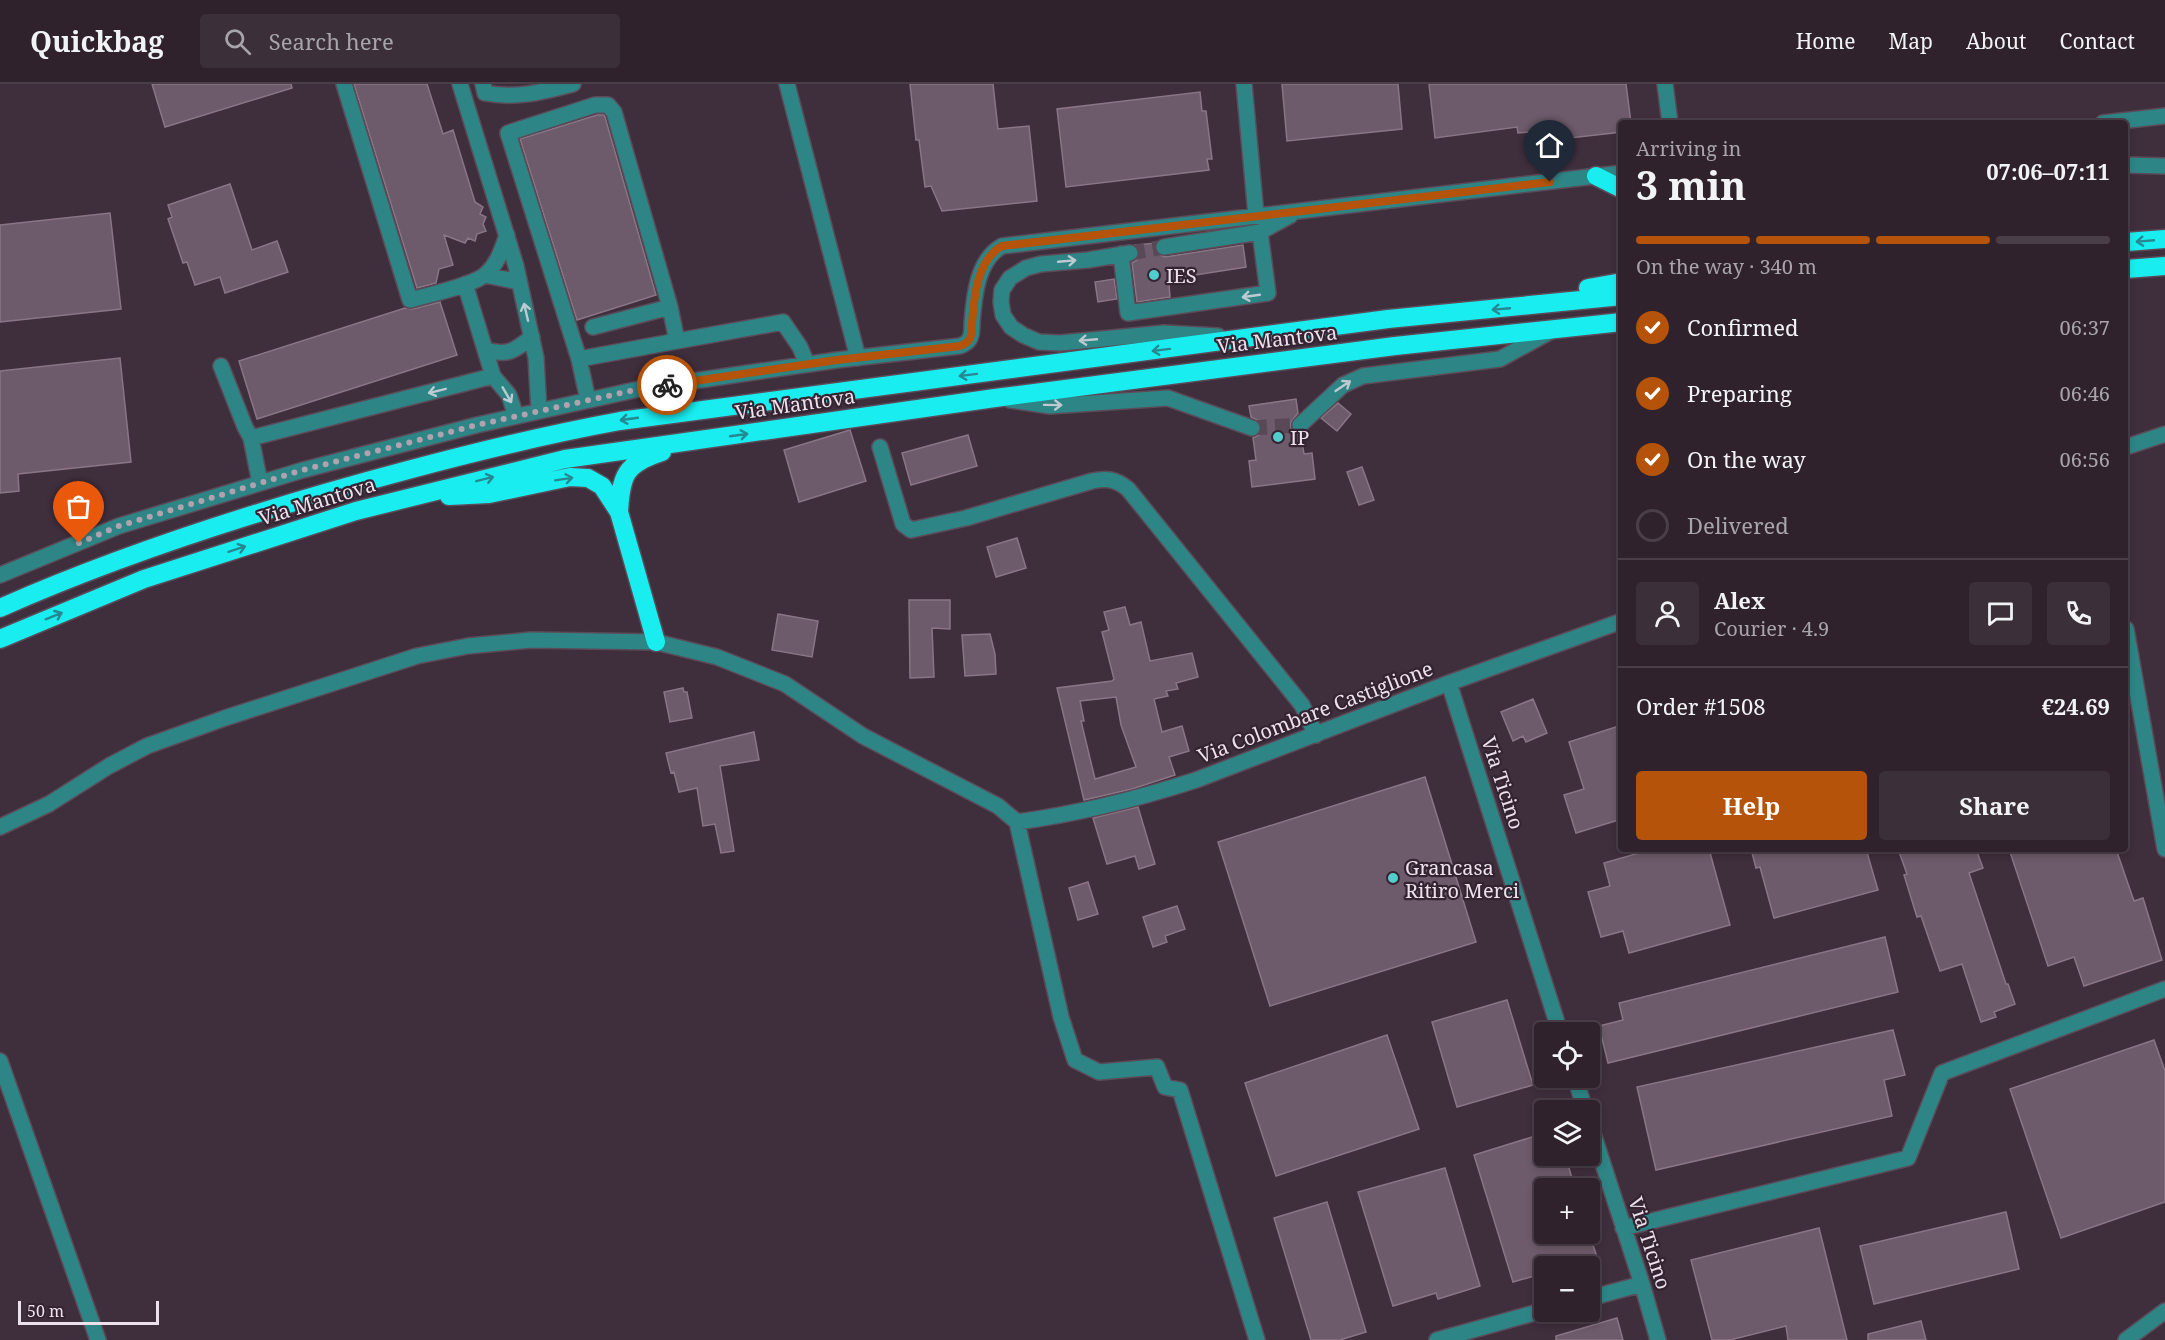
<!DOCTYPE html>
<meta charset="utf-8">
<style>
:root{--surface:#2f222d;--page:#3b2f39;--text:#f1f3f6;--muted:#a7a4aa;--line:#4a3f49;--accent:#b45309}
body{margin:0;font-family:"Noto Serif",serif;background:var(--page);color:var(--text);height:100vh;display:flex;flex-direction:column;font-size:22px;white-space:nowrap}
*{box-sizing:border-box;margin:0}
p{font-size:20px;color:var(--muted)}
.icon{flex:none;width:33px;height:33px;fill:none;stroke:currentColor;stroke-width:2;stroke-linecap:round;stroke-linejoin:round}
.map{position:relative;flex:1;overflow:hidden}
.drawer{position:absolute;left:1618px;top:36px;width:510px;height:732px;display:flex;flex-direction:column;background:var(--surface);border-radius:6px;box-shadow:0 3px 9px #0003,0 0 0 2px var(--line)}
.drawer>*{flex:none}
.fabs{position:absolute;left:1534px;top:938px;display:grid;gap:12px}
.fabs a{display:grid;place-items:center;width:66px;height:66px;border-radius:6px;background:var(--surface);box-shadow:0 3px 9px #0003,0 0 0 2px var(--line);font-size:30px}
.scale{position:absolute;left:18px;bottom:15px;width:141px;box-sizing:border-box;padding-left:6px;border:3px solid #ede1eb;border-top:0;font-size:16px;line-height:21px;white-space:nowrap;color:#ede1eb;-webkit-text-stroke:4px #342432;paint-order:stroke}
.pin{position:absolute;display:grid;place-items:center;width:51px;height:51px;color:#fff;margin:-62px -26px;border-radius:50% 50% 50% 0;rotate:-45deg;box-shadow:0 0 6px #0007}
.pin .icon{rotate:45deg}
.courier{position:absolute;display:grid;place-items:center;width:60px;height:60px;margin:-30px;border:4px solid #b45309;border-radius:50%;background:#fff;color:#222;box-shadow:0 2px 8px #0007}
.headline em{font-style:normal;font-weight:700}
.headline div{display:flex;flex-direction:column-reverse}
.headline{display:flex;align-items:center;justify-content:space-between;height:102px;padding:0 18px}
h1{font-size:39px;font-weight:700;line-height:45px}
.bar{display:grid;grid-template-columns:repeat(4,1fr);gap:9px 6px;align-content:center;height:72px;padding:0 18px}
.bar i{height:8px;border-radius:4px;background:var(--line)}
.bar .current{background:var(--accent)}
.bar p{grid-column:span 4}
.line{display:flex;align-items:center;gap:15px;padding:0 18px;border-top:2px solid var(--line)}
.line div{flex:1}
.round{display:grid;place-items:center;flex:none;width:63px;height:63px;border-radius:6px;background:var(--page)}
ol{padding:0 18px;list-style:none}
li{display:flex;align-items:center;gap:18px;height:66px}
li p{margin-inline-start:auto}
li .icon{padding:6px;border-radius:50%;background:var(--accent);color:#fff;stroke-width:4}
li:last-child{color:var(--muted)}
li i{width:33px;height:33px;border:3px solid var(--line);border-radius:50%}
.button{display:flex;gap:12px;margin-top:auto;padding:12px 18px}
.button a{flex:1;height:69px;border-radius:6px;background:var(--accent);color:#fff;font-size:24px;font-weight:700;line-height:69px;text-align:center}
.button a+a{background:var(--page);color:var(--text)}
header{display:flex;align-items:center;gap:36px;box-sizing:border-box;height:84px;padding:0 30px;background:var(--surface);border-bottom:2px solid var(--line)}
header strong{font-size:28px}
nav{display:flex;gap:33px;margin-inline-start:auto;font-size:21px}
.search{width:420px;height:54px;background:var(--page);display:flex;align-items:center;gap:15px;box-sizing:border-box;padding:0 21px;border-radius:6px;color:var(--muted);font-size:22px}
.map>svg:first-child{display:block}
</style>
<header>
<strong>Quickbag</strong>
<div class="search"><svg class="icon" aria-label="search" viewBox="0 0 24 24"><circle cx="10" cy="10" r="6"/><path d="M15 15l6 6"/></svg>Search here</div>
<nav><a>Home</a><a>Map</a><a>About</a><a>Contact</a></nav>
</header>
<div class="map">
<svg width="2165" height="1256" viewBox="0 0 2165 1256">
<rect width="100%" height="100%" fill="#3f2e3c"/>
<path fill="#6d5a6a" stroke="#8a7586" stroke-width="1.5" fill-rule="evenodd" d="M152 0H291L292 4 165 43Z
M354 0H427L443 50 453 46 475 118 483 123 480 130 486 133 483 140 486 147 477 150 475 157 468 154 465 159 444 151 453 181 439 185 436 199 417 204Z
M910 0H993L998 45 1029 42 1037 117 942 127 931 102 925 103 919 56H916Z
M1282 0H1398L1402 45 1287 57Z
M1429 0H1626L1631 39H1622V48L1561 55 1559 45 1518 49 1517 43 1435 54Z
M1200 8 1202 27H1206L1212 75H1207L1209 86 1066 103 1057 25Z
M597 31H604L605 33 656 211 577 236 520 55Z
M230 100 252 166 277 157 288 188 225 209 220 193 195 201 187 178 183 179 168 135 172 133 168 121Z
M110 129 121 225 0 238V141Z
M1156 159V169L1165 173 1243 161 1246 183 1195 191 1196 197 1169 200 1170 213 1137 218 1132 179 1137 176 1140 168 1135 161Z
M1114 195 1117 215 1098 218 1095 198Z
M440 218 457 271 257 335 239 277 405 224 413 225Z
M120 274 131 378 18 390 19 407 0 409V287Z
M1296 315 1298 329 1291 338 1290 343 1293 348 1301 351 1304 370 1312 369 1315 395 1252 403 1249 377 1256 376 1253 354 1259 351 1262 343 1259 337 1251 333 1249 322Z
M1338 319 1351 330 1337 347 1321 334Z
M850 346 866 397 799 418 784 366Z
M968 351 977 382 911 401 902 369Z
M1362 383 1374 416 1359 421 1347 388Z
M1017 454 1026 484 996 493 987 463Z
M909 516H950V545L932 544 934 593 910 594Z
M1125 523 1130 541 1141 538 1150 577 1192 569 1198 593 1176 599 1178 605 1166 607 1168 612 1154 615 1162 648 1182 642 1189 667 1169 673 1175 691 1132 705 1084 716 1057 604 1112 597 1114 595 1102 548 1109 546 1104 528ZM1116 613 1121 641 1136 683 1095 695 1081 637H1084L1080 617Z
M778 530 818 537 812 573 772 566Z
M990 550 995 570 996 590 965 592 962 551Z
M683 604 684 608H687L692 634 670 638 664 608Z
M1533 615 1547 649 1526 658 1523 652 1513 657 1501 628Z
M1622 641V735L1576 749 1564 711 1584 705 1569 658Z
M754 648 759 676 720 682 734 767 721 769 715 740 703 742 697 704 679 708 674 688 671 689 666 669Z
M1425 693 1476 858 1270 922 1218 758Z
M1138 723 1155 780 1139 785 1135 772 1107 780 1093 734Z
M1653 765H1709L1730 841 1629 869 1623 847 1601 853 1588 808 1610 802 1604 779Z
M1751 765H1866L1878 806 1774 834 1760 783 1756 784Z
M1898 765H1976L1983 784 1969 789 2006 900H2008L2015 920 1994 928 1996 933 1981 938 1962 880 1940 887 1921 832 1917 833 1904 791 1907 790Z
M2020 765H2116L2134 817 2143 814 2162 876 2084 902 2074 873 2048 882 2010 768Z
M1088 798 1098 830 1078 836 1069 804Z
M1177 822 1185 845 1165 852 1167 858 1153 863 1143 833Z
M1885 853 1898 908 1608 979 1599 942 1623 936 1619 919Z
M1507 916 1533 1001 1457 1023 1432 938Z
M1893 946 1905 991 1884 996 1892 1032 1656 1086 1637 1003Z
M1387 951 1419 1045 1276 1092 1245 999Z
M2154 956 2165 987V1118L2061 1154 2010 1005Z
M1545 1049V1071H1565L1575 1104H1545V1149H1589L1597 1173 1567 1182H1545V1189L1513 1198 1474 1071Z
M1445 1084 1480 1202 1438 1215 1436 1209 1393 1222 1358 1108Z
M1327 1118 1366 1248 1340 1256H1311L1274 1134Z
M2006 1128 2019 1185 1874 1220 1860 1162Z
M1819 1144 1847 1256H1788L1786 1242 1730 1256H1712L1691 1176Z
M1617 1234 1623 1256H1556V1252Z
M1921 1237 1926 1256H1868V1250Z"/>
<g fill="none" stroke-linecap="round" stroke-linejoin="round">
<path stroke="#594956" stroke-width="15" stroke-dasharray="15 8" stroke-linecap="butt" d="M1130 169 1164 163
M1252 344 1300 341"/>
<g stroke="#5b4b58" stroke-width="18">
<path id="minor" d="M344 0 410 216C427 211 476 201 487 189 498 179 502 165 507 151
M460 0 516 182 536 274 539 327
M483 0 485 9C516 15 542 8 573 0
M787 0 858 274
M1244 0 1256 131
M1665 0 1670 39
M2103 39 2165 32
M2126 81 2165 82
M1164 163 1260 148 1291 131
M1130 169 1088 176 1041 180 1026 184 1010 194 1002 206 1001 218 1003 231 1011 243 1023 251 1039 258 1060 259 1164 249 1218 252
M1121 170 1128 229 1268 209 1260 148
M485 191 519 198
M465 200 493 292 509 311 516 332
M593 243 670 223
M677 257 783 238 800 263 807 280
M485 266C508 272 514 267 532 253
M579 275 508 49 595 21H608L614 28 670 223 677 257 579 275 588 316
M221 282 245 343 251 354 260 399
M1010 316 1050 322 1168 314 1252 344
M1300 341 1343 301 1363 292 1500 275 1553 246
M251 354 493 292
M880 363 903 440 911 446 966 434 1092 397C1107 394 1116 395 1128 405L1302 621 1316 651
M2126 363 2165 350
M0 491 119 442 303 386 477 341 639 305 837 276 960 262C961 262 968 258 968 257 972 253 972 245 972 239 974 213 977 176 1002 162L1622 89
M2126 545 2165 765
M1449 599 1560 948
M1017 738C1077 730 1137 715 1196 696L1449 599 1622 537
M0 743 49 720 109 682 147 662 225 634 417 572 468 562 531 556 656 558 717 573 785 600 863 652 998 722 1017 738 1061 933 1075 976 1099 988 1157 983 1165 1003 1180 1006 1257 1256
M0 977 98 1256
M1575 993 1585 1026
M1590 1040 1642 1200 1658 1256
M1623 1144 1908 1074 1942 989 2165 905
M1590 1214 1642 1200
M1437 1256 1545 1226
M2126 1256 2165 1227"/>
</g>
<g stroke="#5b4b58" stroke-width="21">
<path id="highway" d="M1596 92 1622 105
M2126 158 2165 155
M2126 185 2165 182
M1588 204 1622 198
M449 412 489 410 570 393 588 394 602 402 619 428 656 558
M619 428C621 391 625 380 662 368
M0 524C131 466 269 423 408 386 479 367 549 350 620 337L1388 235 1622 212
M0 555 144 495 356 427 565 375 995 314 1395 262 1622 238"/>
</g>
<use href="#minor" stroke="#2e8586" stroke-width="15"/>
<use href="#highway" stroke="#19edf0" stroke-width="18"/>
</g>
<defs><path id="oneway-shaft" d="M-6 0H5M1.5-3L5.5 0L1.5 3" fill="none" stroke-width="1.6" stroke-linecap="round" stroke-linejoin="round" transform="scale(1.5)"/></defs>
<g stroke="#268891">
<use href="#oneway-shaft" transform="translate(2145 157) rotate(175)"/>
<use href="#oneway-shaft" transform="translate(1501 225) rotate(175)"/>
<use href="#oneway-shaft" transform="translate(1161 266) rotate(173)"/>
<use href="#oneway-shaft" transform="translate(968 291) rotate(173)"/>
<use href="#oneway-shaft" transform="translate(629 335) rotate(172)"/>
<use href="#oneway-shaft" transform="translate(739 351) rotate(-8)"/>
<use href="#oneway-shaft" transform="translate(485 395) rotate(-14)"/>
<use href="#oneway-shaft" transform="translate(564 395) rotate(-9)"/>
<use href="#oneway-shaft" transform="translate(237 465) rotate(-18)"/>
<use href="#oneway-shaft" transform="translate(54 532) rotate(-22)"/>
</g>
<g stroke="#bdcad2">
<use href="#oneway-shaft" transform="translate(1067 177) rotate(-5)"/>
<use href="#oneway-shaft" transform="translate(1251 212) rotate(172)"/>
<use href="#oneway-shaft" transform="translate(526 228) rotate(-103)"/>
<use href="#oneway-shaft" transform="translate(1088 256) rotate(175)"/>
<use href="#oneway-shaft" transform="translate(1343 302) rotate(-34)"/>
<use href="#oneway-shaft" transform="translate(437 307) rotate(166)"/>
<use href="#oneway-shaft" transform="translate(507 311) rotate(60)"/>
<use href="#oneway-shaft" transform="translate(1053 321) rotate(1)"/>
</g>
<g fill="none" stroke-linecap="round" stroke-linejoin="round">
<path stroke="#b0a2ae" stroke-width="6" stroke-dasharray="0 10.8" d="M79 459 119 442 303 386 477 341 639 305 667 301"/>
<path stroke="#b45309" stroke-width="8" d="M667 301 837 276 960 262C961 262 968 258 968 257 972 253 972 245 972 239 974 213 977 176 1002 162L1550 98"/>
</g>
<g fill="#52cdce" stroke="#342432" stroke-width="2">
<circle cx="1154" cy="191" r="6"/>
<circle cx="1278" cy="353" r="6"/>
<circle cx="1393" cy="794" r="6"/>
</g>
<g text-anchor="middle" dominant-baseline="central" stroke-width="4.5" stroke-linejoin="round" paint-order="stroke">
<g font-size="20" fill="#ede1eb" stroke="#342432" text-anchor="start">
<text x="1166" y="191">IES</text>
<text x="1290" y="353">IP</text>
<text x="1405" y="783">Grancasa<tspan x="1405" dy="23">Ritiro Merci</tspan></text>
</g>
<g font-size="20" fill="#ede1eb" stroke="#342432">
<text transform="translate(1277 255) rotate(-7)">Via Mantova</text>
<text transform="translate(795 320) rotate(-8)">Via Mantova</text>
<text transform="translate(317 417) rotate(-17)">Via Mantova</text>
<text transform="translate(1315 628) rotate(-21)">Via Colombare Castiglione</text>
<text transform="translate(1503 699) rotate(72)">Via Ticino</text>
<text transform="translate(1650 1159) rotate(72)">Via Ticino</text>
</g>
</g>
</svg>
<div class="fabs">
<a><svg class="icon" aria-label="locate" viewBox="0 0 24 24"><circle cx="12" cy="12" r="6"/><path d="M12 2v4M12 18v4M2 12h4M18 12h4"/></svg></a>
<a><svg class="icon" aria-label="layers" viewBox="0 0 24 24"><path d="M12 4l9 5-9 5-9-5zM3 14l9 5 9-5"/></svg></a>
<a>+</a>
<a>−</a>
</div>
<div class="scale">50 m</div>
<div class="pin" style="left:79px;top:459px;background:#ea580c"><svg class="icon" aria-label="bag" viewBox="0 0 24 24"><path d="M5 8h14l-1 12H6zM9 8a3 3 0 0 1 6 0"/></svg></div>
<div class="pin" style="left:1550px;top:98px;background:#1f2937"><svg class="icon" aria-label="home" viewBox="0 0 24 24"><path d="M3 11l9-7 9 7M6 9v11h12V9"/></svg></div>
<div class="courier" style="left:667px;top:301px"><svg class="icon" aria-label="bike" viewBox="0 0 24 24"><circle cx="6" cy="16" r="4"/><circle cx="18" cy="16" r="4"/><path d="M6 16l4-8h5l3 8M10 8l3 8H6M13 5h3"/></svg></div>
<section class="drawer">
<div class="headline"><div><h1>3 min</h1><p>Arriving in</p></div><em>07:06–07:11</em></div>
<div class="bar"><i class="current"></i><i class="current"></i><i class="current"></i><i></i><p>On the way · 340 m</p></div>
<ol>
<li><svg class="icon" aria-label="check" viewBox="0 0 24 24"><path d="M5 12l5 5 9-10"/></svg>Confirmed<p>06:37</p></li>
<li><svg class="icon" aria-label="check" viewBox="0 0 24 24"><path d="M5 12l5 5 9-10"/></svg>Preparing<p>06:46</p></li>
<li><svg class="icon" aria-label="check" viewBox="0 0 24 24"><path d="M5 12l5 5 9-10"/></svg>On the way<p>06:56</p></li>
<li><i></i>Delivered</li>
</ol>
<div class="line" style="height:108px"><a class="round"><svg class="icon" aria-label="person" viewBox="0 0 24 24"><circle cx="12" cy="8" r="4"/><path d="M4 21q1-7 8-7t8 7"/></svg></a><div><b>Alex</b><p>Courier · 4.9</p></div><a class="round"><svg class="icon" aria-label="chat" viewBox="0 0 24 24"><path d="M4 5h16v11H9l-5 4z"/></svg></a><a class="round"><svg class="icon" aria-label="phone" viewBox="0 0 24 24"><path d="M5 4h4l2 5-3 2q2 4 5 5l2-3 5 2v4C11 20 4 13 5 4z"/></svg></a></div>
<div class="line" style="height:78px"><div>Order #1508</div><b>€24.69</b></div>
<div class="button"><a>Help</a><a>Share</a></div>
</section>
</div>
